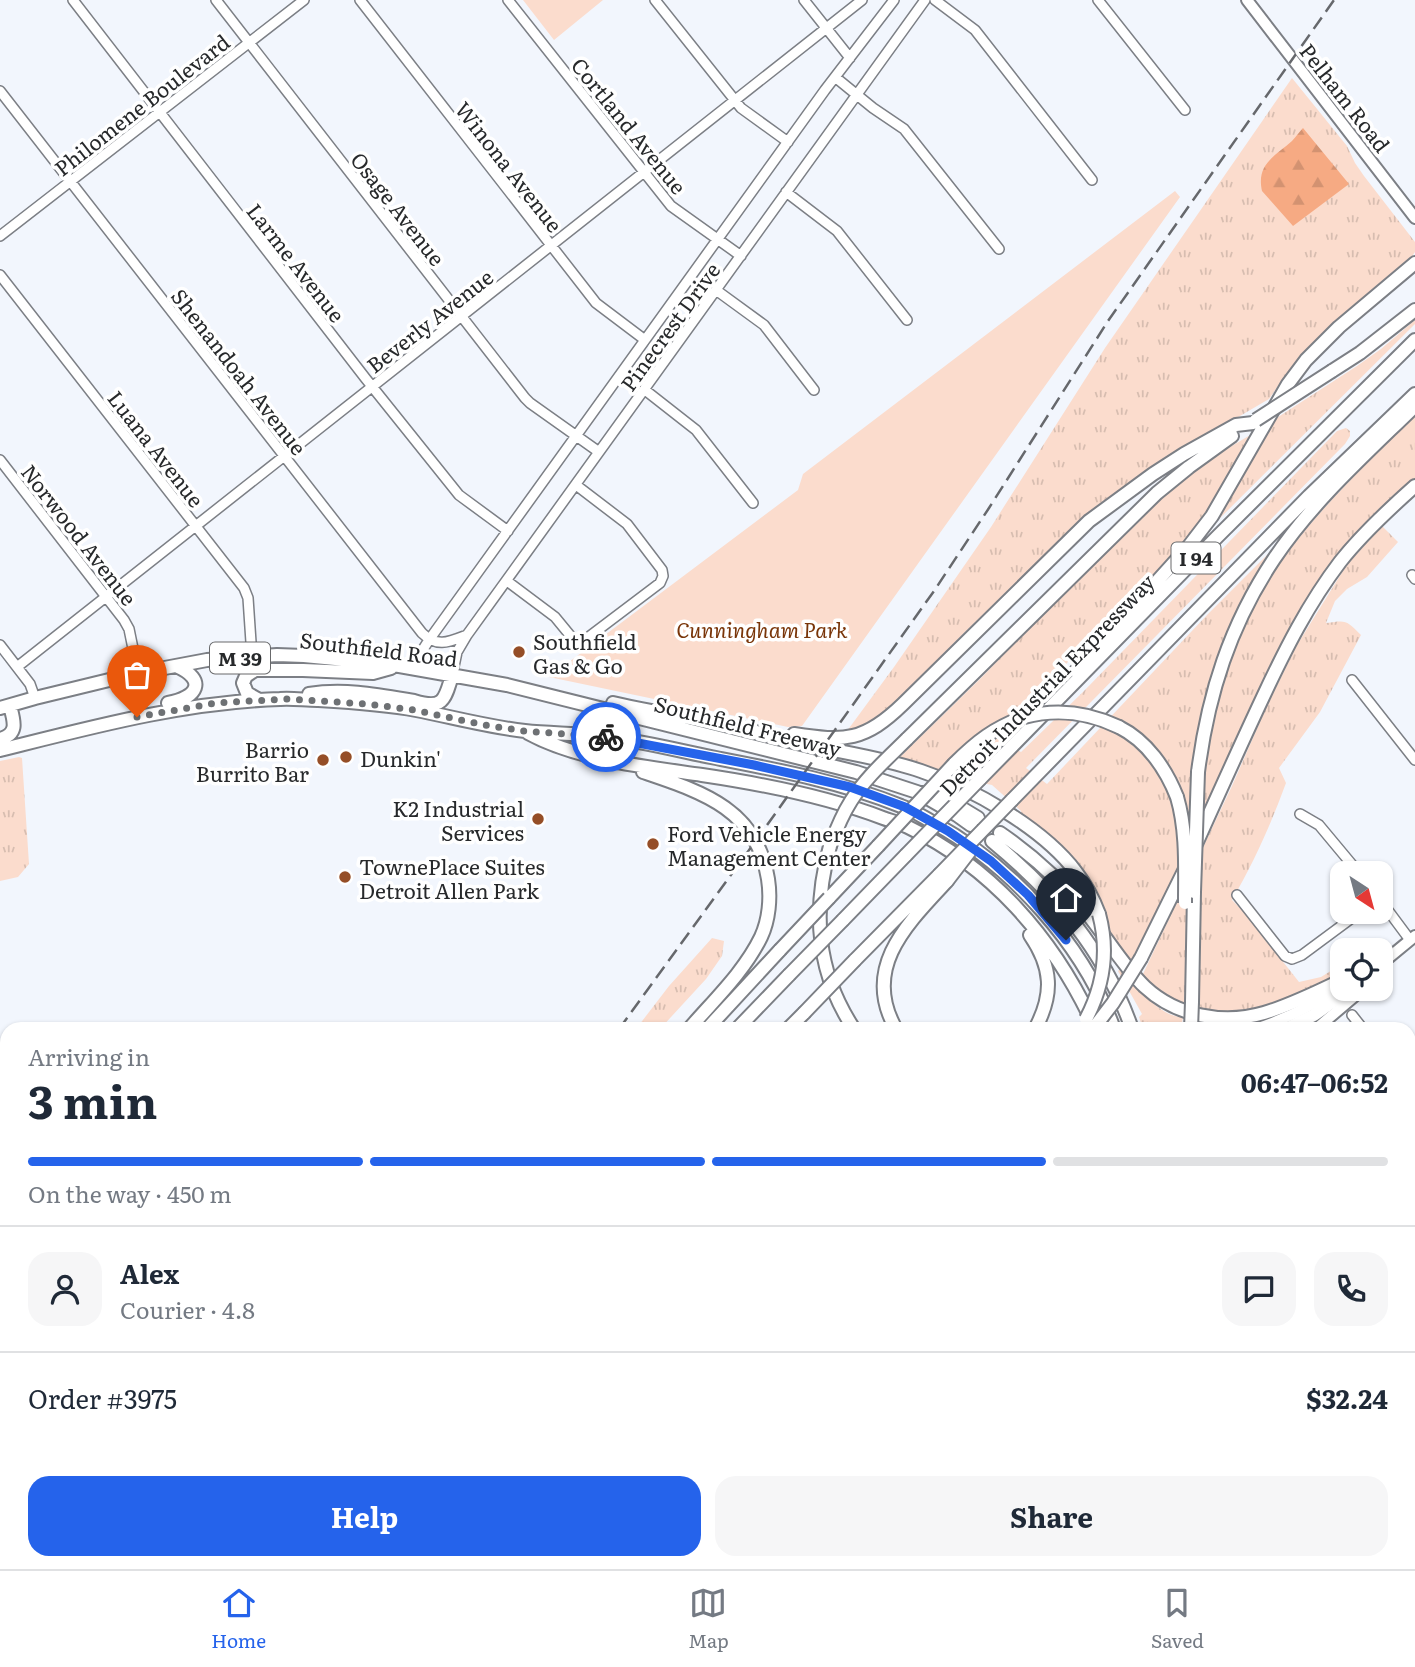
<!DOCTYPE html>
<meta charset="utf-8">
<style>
:root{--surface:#fff;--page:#f6f6f7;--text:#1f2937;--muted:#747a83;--line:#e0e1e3;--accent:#2563eb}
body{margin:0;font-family:Literata,serif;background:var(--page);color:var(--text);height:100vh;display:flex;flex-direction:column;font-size:26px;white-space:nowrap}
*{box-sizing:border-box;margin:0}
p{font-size:23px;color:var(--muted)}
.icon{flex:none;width:38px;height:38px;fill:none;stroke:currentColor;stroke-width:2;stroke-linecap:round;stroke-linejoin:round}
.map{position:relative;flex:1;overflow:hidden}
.side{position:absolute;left:0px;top:1022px;width:1416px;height:548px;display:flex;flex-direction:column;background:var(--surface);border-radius:21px 21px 0 0;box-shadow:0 2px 5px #0004}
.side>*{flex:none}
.needle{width:46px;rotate:144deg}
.buttons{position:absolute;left:1330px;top:861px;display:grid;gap:14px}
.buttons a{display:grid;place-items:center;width:63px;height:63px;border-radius:14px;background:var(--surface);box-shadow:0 2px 5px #0004;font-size:35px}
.pin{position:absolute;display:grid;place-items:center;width:60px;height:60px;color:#fff;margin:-72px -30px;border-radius:50% 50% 50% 0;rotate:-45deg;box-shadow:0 0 7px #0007}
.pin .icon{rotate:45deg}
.courier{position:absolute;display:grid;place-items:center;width:70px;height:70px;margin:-35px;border:5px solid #2563eb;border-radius:50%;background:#fff;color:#222;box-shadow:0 2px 9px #0007}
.overview em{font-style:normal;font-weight:700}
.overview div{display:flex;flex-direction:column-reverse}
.overview{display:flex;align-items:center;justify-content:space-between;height:119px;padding:0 28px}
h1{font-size:46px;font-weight:700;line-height:52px}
.bar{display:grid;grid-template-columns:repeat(4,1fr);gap:10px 7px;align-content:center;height:84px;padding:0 28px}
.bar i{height:9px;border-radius:5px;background:var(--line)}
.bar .active{background:var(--accent)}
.bar p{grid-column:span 4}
.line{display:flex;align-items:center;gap:18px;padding:0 28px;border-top:2px solid var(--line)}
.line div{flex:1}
.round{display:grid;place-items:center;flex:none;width:74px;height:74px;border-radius:21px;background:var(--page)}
.cta{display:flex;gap:14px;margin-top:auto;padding:14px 28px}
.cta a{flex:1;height:80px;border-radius:21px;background:var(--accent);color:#fff;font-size:28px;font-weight:700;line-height:80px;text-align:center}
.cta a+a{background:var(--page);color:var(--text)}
.dock{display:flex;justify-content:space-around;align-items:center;height:98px;border-top:2px solid var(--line);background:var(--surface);font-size:19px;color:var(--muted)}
.dock a{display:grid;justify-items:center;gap:4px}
.dock .active{color:var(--accent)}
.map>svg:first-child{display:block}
</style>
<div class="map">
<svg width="1415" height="1569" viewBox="0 0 1415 1569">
<defs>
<pattern id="grass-tufts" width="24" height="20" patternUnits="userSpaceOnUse" patternTransform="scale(1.75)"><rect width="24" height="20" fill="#fbdccd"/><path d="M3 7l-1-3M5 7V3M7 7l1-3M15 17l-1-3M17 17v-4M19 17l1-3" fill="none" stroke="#d7bdb0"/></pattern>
<pattern id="forest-firs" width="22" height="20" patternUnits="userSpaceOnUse" patternTransform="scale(1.75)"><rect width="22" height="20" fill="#f6aa83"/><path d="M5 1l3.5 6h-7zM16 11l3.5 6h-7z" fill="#d39271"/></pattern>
</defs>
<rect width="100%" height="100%" fill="#f2f6fd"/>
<path fill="url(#grass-tufts)" d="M1292 78 1347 146 1355 163 1364 176 1415 242V252L1411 258 1325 331 1287 373 1269 399 1216 430 1102 504 1066 534 961 636 884 714 861 727 847 731 894 667 991 527 1105 348Z
M1415 320V324L1213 525 1269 423 1357 366 1381 349Z
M1415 416V481L1338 556 1303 604 1203 812 1179 866 1131 963 1110 936 1109 925 1095 888 1062 849 1022 816 1021 811 992 785 957 778 906 762 900 757 981 678 1078 578 1156 502 1187 475 1230 447 1252 434 1201 520 1165 563 1074 655 1000 740 1021 752 1083 692 1337 431 1346 428 1350 431V436L1345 444 1026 768 1047 784 1208 614 1271 551 1273 552C1261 573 1247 593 1237 614 1211 664 1198 720 1190 776L1205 775C1210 742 1214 708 1224 675 1259 564 1335 495 1415 416Z
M1382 526 1398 542 1367 577 1347 589 1335 601 1326 623C1347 620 1346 620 1361 635L1320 712 1279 768 1286 783C1271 824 1254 862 1232 900L1243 911 1299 982 1321 977 1342 964V974L1326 984 1288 1000 1242 1013 1224 1014 1183 1006 1165 996 1142 976 1232 786 1266 708 1297 645 1346 566Z
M19 757 22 758 29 864 18 877 0 881V761Z
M712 938 724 941 722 956 706 979 660 1029H636L669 986Z
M1120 969C1134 985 1161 1018 1183 1017L1181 1029H1143L1139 1017 1142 1014 1118 971Z
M7 1553V1563H76L77 1569H0V1554Z
M1213 1563H1304L1305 1565 1302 1569H1213Z"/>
<path fill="url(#forest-firs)" d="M1303 128 1349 184 1293 226 1262 191C1256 164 1275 156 1292 141 1296 137 1299 132 1303 128Z"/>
<path fill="#fbdccd" d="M523 0H603L554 40Z
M1175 191 1180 197 802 726 788 727 549 677 798 490 803 474Z
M449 1563H529V1569H445Z"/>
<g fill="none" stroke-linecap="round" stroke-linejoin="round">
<path stroke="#7c94ba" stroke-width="2.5" d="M0 1517 7 1512"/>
<path stroke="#a1c2f7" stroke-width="14" d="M1409 1382 1415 1377
M1332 1563 1335 1569"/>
<g stroke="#7c7f85" stroke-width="12">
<path id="minor" d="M73 0 366 379 459 495 508 531
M216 0 525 398 530 403 599 452
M360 0 596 303 645 340
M508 0 671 206 741 256
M655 0 741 108 788 142
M804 0 850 58
M935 0 975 30 1092 180
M1098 0 1185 110
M835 77 873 108 904 129 999 249
M0 91 422 633C437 648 449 642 467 635
M786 192 837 231 907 320
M0 236 304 0
M0 275 244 588 248 598 252 657
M716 290 764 325 814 390
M645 390 696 430 753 503
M0 460 124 620 129 629 138 673
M1412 575 1415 579
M507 581 555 617 578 645 660 583 663 576 662 570 627 524 576 485
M0 645 30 684 35 698
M17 667 862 0
M411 668 429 640 825 90 894 0
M452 676 457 652 467 635 925 0
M1352 680 1415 760
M1300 814 1319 825 1359 873
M1237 895 1285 956 1292 959 1302 955 1360 912
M1381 901 1410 940
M1352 1015 1363 1029
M1409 1088 1415 1096
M1409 1235 1415 1230
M1409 1276 1415 1284
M1409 1462 1415 1470
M1409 1522 1415 1518
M535 1563V1569
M785 1563 786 1569
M989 1563V1569
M1352 1569 1355 1563"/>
</g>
<g stroke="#7c7f85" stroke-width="14">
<path id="major" d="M1247 0 1415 218
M1381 964 1415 936
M1255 1029C1286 1019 1316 1004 1342 985
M1316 1029 1363 989
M1131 1563V1569
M1201 1563V1569"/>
</g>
<g stroke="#7c7f85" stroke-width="16">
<path id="highway" d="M1332 371 1360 353 1415 310
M1076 671 1189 546 1212 516 1288 384 1306 360 1339 327 1415 263
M309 694C344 688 379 695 414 701 421 703 434 707 441 701 447 696 449 684 452 676
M259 700 247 693 243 683 246 676 255 670H303L373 673 391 668
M168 703C197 698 208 680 176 666
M613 703C652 712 690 718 729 725 751 730 774 737 796 742 837 752 881 757 921 771 972 788 1043 828 1076 872 1086 885 1093 898 1099 914
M0 708 35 698 138 673 207 660 277 655 304 656 388 664 507 685 856 772 917 792 957 815 971 825
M1119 727C1147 741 1166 769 1177 797
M528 733C577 760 647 767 702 775 763 784 825 796 883 818 891 821 900 823 908 827 991 867 1052 937 1091 1019
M794 734C845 742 865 741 903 704L1089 521 1153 474 1184 454 1236 425 1253 423
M0 739C19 734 14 721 10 706
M907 739 1157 493 1189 467 1232 436
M0 750C92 727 184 702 280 699 292 698 305 700 317 700 350 702 384 704 416 710 452 717 488 727 525 731 552 734 579 733 606 737 643 741 679 751 716 758 778 770 842 782 901 806 913 810 923 817 934 823 1012 866 1084 945 1114 1029
M954 764C977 741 994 728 1024 717
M643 772C702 792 757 809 768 879 771 898 769 920 761 937 744 972 714 1000 689 1029
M1198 772C1208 694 1230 625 1274 559 1313 501 1366 454 1415 406
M980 779 1217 537 1415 340
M922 793 940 795 978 818
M1012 800 1309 496 1415 394
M1000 833C1032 855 1061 881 1086 912 1106 936 1122 965 1145 987 1176 1016 1223 1025 1264 1013 1291 1005 1317 992 1342 980
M992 841C1055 893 1105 951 1132 1029
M1196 844C1218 795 1240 746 1263 697 1285 650 1308 604 1340 562 1362 534 1388 510 1415 486
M830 846C812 911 816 972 854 1029
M829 898 878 846
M843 920 906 855
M1030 935C1052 967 1054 994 1035 1029
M1141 958 1186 867
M855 960 939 875
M1192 1002 1194 892
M707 1029 780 950
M737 1029 789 975
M788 1029 804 1013
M896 1029C861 968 907 924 947 881
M1286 1029 1314 1015 1350 989
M1156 1563 1157 1569
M1182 1563 1183 1569
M295 1569 299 1563
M376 1569 379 1563
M387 1569 392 1563"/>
</g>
<use href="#minor" stroke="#fff" stroke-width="9"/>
<use href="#major" stroke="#fff" stroke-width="10"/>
<use href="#highway" stroke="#fff" stroke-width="12"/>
<path stroke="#66686c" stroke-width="2.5" stroke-dasharray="14 7" stroke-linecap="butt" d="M619 1029 760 835 934 591 989 508 1108 321 1334 0
M211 1569 215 1563"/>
<g stroke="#7c7f85" stroke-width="16" stroke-linecap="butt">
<path id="highway-bridge" d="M1256 420 1332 371
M1024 717C1058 708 1088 712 1119 727
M1177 797C1187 831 1185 868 1185 903
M830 846C836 830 842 815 851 801 866 777 888 758 907 739
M878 846 954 764
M906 855 980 779
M939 875 1012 800
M947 881 970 851
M1194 892 1198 772
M780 950 829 898
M789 975 843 920
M804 1013 855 960
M1086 1019C1104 985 1109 951 1099 914
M1093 1029 1113 1003 1141 958
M1191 1029 1192 1002"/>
</g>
<use href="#highway-bridge" stroke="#fff" stroke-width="12"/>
</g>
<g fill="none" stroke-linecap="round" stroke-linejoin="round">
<path stroke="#6e7174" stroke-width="7" stroke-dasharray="0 12.6" d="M137 717 216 703 286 699 368 704 414 710 484 725 524 731 606 737"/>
<path stroke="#2563eb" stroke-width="9" d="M606 737 754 765 850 787 905 807 948 831 991 861 1028 895 1066 940"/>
</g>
<g fill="#954e27" stroke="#fff" stroke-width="2.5">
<circle cx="519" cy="652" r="7"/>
<circle cx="346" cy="757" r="7"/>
<circle cx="323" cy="760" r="7"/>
<circle cx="538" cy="819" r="7"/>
<circle cx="653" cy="844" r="7"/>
<circle cx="345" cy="877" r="7"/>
</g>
<g text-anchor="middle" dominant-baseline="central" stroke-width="7" stroke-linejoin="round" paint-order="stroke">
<g fill="#fff" stroke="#68696b" stroke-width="2">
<rect x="1171.5" y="542.5" width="49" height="31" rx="5"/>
<rect x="210" y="642.5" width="60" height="31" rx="5"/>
</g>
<g font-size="19" font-weight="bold" fill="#27292b">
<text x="1196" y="558">I 94</text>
<text x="240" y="658">M 39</text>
</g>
<g font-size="21" fill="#27292b" stroke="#fff">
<text transform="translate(1346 97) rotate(52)">Pelham Road</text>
<text transform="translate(141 104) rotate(-38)">Philomene Boulevard</text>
<text transform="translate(630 125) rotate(51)">Cortland Avenue</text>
<text transform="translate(510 166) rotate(52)">Winona Avenue</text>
<text transform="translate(399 208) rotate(52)">Osage Avenue</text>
<text transform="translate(297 262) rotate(52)">Larme Avenue</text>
<text transform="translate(429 320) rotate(-38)">Beverly Avenue</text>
<text transform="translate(669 326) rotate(-54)">Pinecrest Drive</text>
<text transform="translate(240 371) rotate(52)">Shenandoah Avenue</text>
<text transform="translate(157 448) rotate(52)">Luana Avenue</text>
<text transform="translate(80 534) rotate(52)">Norwood Avenue</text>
<text transform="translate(379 648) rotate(7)">Southfield Road</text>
<text transform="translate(1046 684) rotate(-46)">Detroit Industrial Expressway</text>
<text transform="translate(748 725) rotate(14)">Southfield Freeway</text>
</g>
<g font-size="21" font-style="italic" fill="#793509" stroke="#fff">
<text x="762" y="628">Cunningham Park</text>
</g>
<g font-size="21" fill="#27292b" stroke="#fff" text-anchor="start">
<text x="533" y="640">Southfield<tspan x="533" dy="24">Gas &amp; Go</tspan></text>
<text x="309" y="748" text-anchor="end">Barrio<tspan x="309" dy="24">Burrito Bar</tspan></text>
<text x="360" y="757">Dunkin'</text>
<text x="524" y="807" text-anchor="end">K2 Industrial<tspan x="524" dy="24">Services</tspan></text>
<text x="667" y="832">Ford Vehicle Energy<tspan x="667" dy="24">Management Center</tspan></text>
<text x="359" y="865">TownePlace Suites<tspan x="359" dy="24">Detroit Allen Park</tspan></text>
</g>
</g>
</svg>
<div class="buttons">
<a><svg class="needle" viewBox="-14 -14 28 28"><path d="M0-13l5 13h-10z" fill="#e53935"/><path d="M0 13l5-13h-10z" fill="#747a83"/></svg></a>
<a><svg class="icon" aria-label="locate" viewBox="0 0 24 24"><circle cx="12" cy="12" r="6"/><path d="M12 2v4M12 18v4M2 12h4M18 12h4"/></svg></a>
</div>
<div class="pin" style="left:137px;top:717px;background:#ea580c"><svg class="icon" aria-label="bag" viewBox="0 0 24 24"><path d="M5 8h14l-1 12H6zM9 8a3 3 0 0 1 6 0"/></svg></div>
<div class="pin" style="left:1066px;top:940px;background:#1f2937"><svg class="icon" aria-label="home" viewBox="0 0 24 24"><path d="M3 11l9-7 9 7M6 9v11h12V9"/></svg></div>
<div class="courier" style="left:606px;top:737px"><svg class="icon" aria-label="bike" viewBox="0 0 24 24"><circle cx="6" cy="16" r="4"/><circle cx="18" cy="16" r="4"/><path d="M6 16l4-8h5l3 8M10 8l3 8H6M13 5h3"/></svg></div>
<section class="side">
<div class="overview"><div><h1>3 min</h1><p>Arriving in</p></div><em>06:47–06:52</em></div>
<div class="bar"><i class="active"></i><i class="active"></i><i class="active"></i><i></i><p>On the way · 450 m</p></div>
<div class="line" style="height:126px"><a class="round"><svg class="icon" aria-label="person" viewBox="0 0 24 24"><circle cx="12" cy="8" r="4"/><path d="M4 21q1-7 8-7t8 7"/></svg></a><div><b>Alex</b><p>Courier · 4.8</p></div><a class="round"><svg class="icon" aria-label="chat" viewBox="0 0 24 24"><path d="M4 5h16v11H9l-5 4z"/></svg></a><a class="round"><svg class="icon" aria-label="phone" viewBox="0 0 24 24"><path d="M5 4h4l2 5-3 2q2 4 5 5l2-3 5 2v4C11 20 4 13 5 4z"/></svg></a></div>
<div class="line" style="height:91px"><div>Order #3975</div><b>$32.24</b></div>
<div class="cta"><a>Help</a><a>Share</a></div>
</section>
</div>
<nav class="dock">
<a class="active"><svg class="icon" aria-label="home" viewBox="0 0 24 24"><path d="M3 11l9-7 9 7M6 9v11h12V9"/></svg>Home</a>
<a><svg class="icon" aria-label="map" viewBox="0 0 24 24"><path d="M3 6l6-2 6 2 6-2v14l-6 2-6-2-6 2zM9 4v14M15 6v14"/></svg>Map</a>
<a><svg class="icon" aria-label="saved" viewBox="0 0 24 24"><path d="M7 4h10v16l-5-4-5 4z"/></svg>Saved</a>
</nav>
